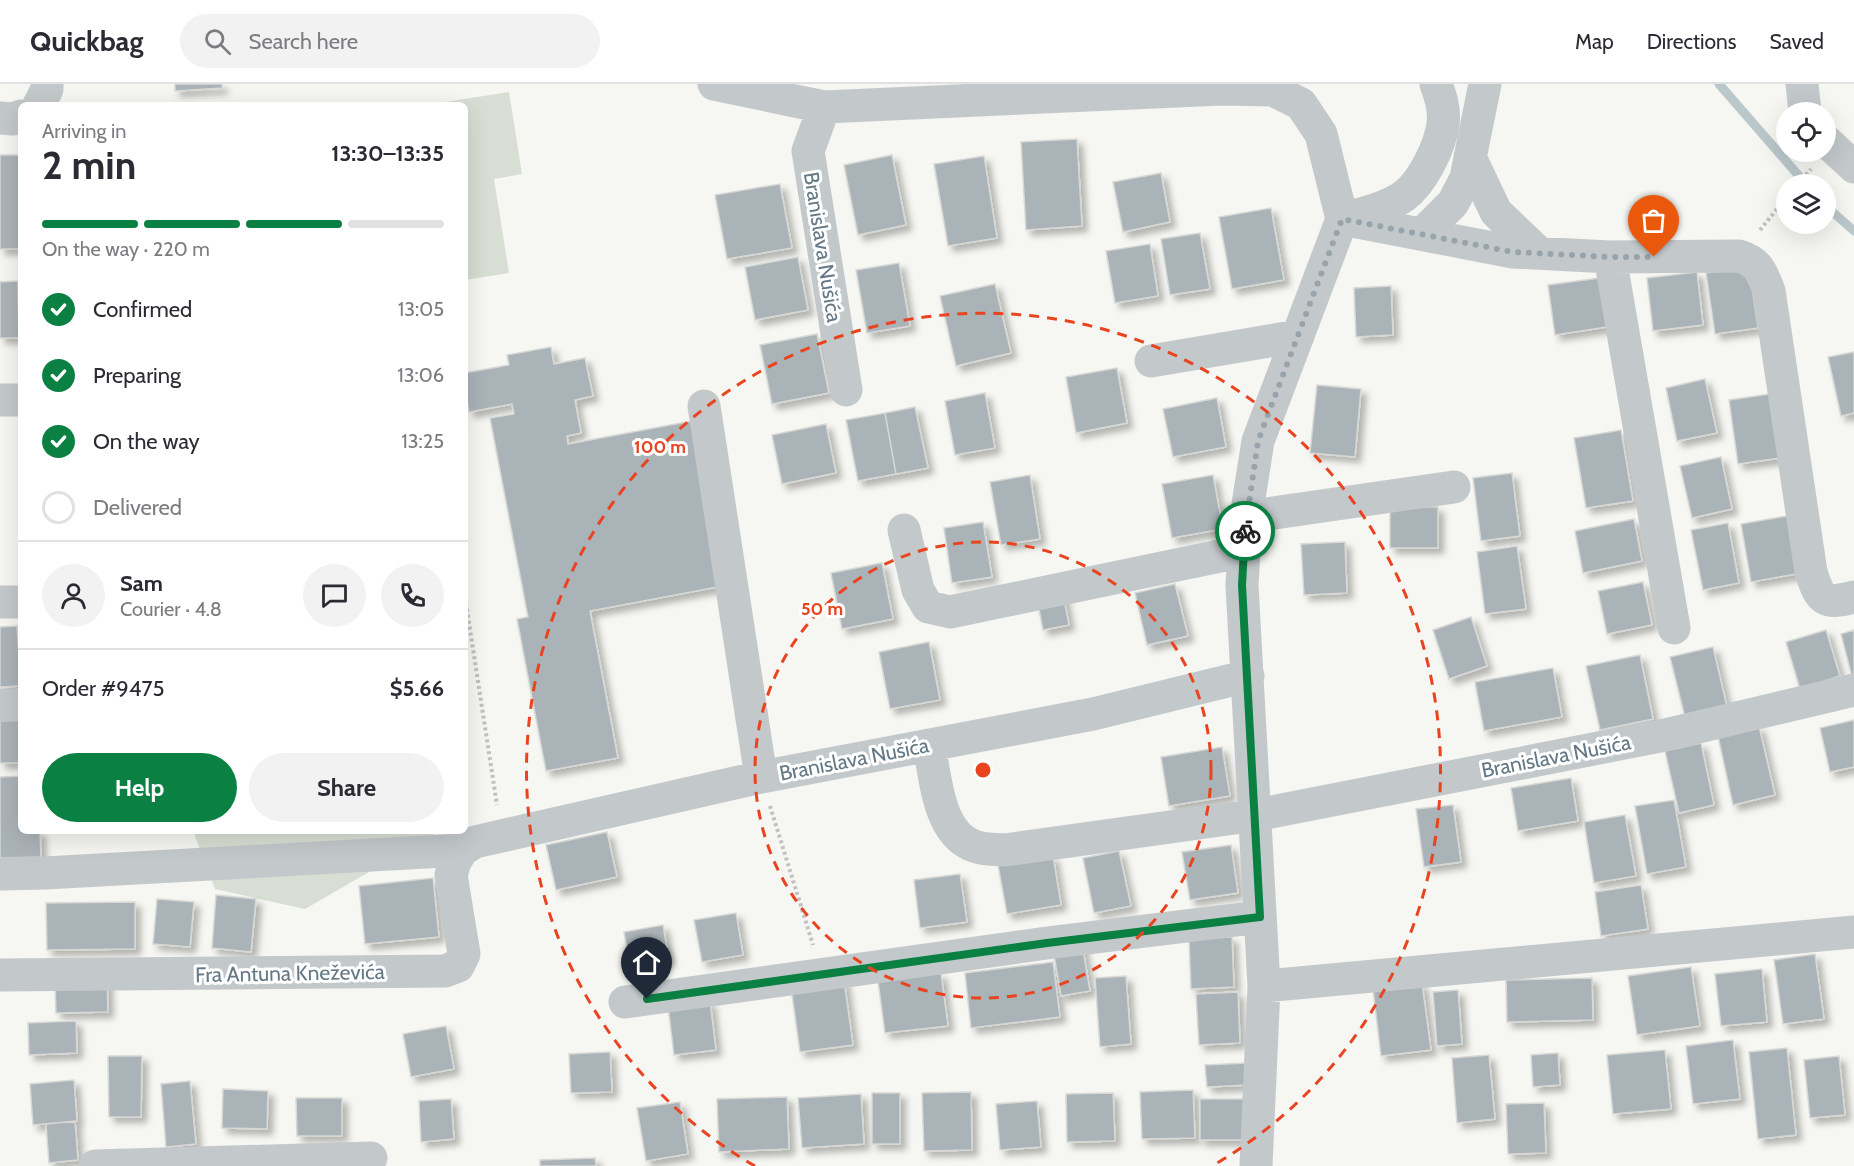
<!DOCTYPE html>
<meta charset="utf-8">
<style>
:root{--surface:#fff;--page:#f2f2f3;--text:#2b2b33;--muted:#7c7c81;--line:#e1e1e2;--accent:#0b8043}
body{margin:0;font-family:Cabin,sans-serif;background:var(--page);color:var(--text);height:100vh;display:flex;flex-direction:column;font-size:22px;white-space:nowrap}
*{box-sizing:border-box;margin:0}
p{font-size:20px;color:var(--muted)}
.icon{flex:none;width:33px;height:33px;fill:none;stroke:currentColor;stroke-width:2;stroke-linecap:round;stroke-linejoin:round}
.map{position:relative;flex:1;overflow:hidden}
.sheet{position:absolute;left:18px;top:18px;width:450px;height:732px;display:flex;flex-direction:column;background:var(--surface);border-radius:9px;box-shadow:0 6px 24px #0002}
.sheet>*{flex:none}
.fabs{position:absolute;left:1776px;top:18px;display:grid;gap:12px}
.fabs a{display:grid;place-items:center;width:60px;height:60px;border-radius:50%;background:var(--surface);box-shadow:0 6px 24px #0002;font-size:30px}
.pin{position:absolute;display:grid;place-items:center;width:51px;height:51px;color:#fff;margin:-62px -26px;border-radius:50% 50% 50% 0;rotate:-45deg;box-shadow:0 0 6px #0007}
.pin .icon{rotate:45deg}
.courier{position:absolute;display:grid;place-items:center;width:60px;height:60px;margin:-30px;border:4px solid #0b8043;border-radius:50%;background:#fff;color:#222;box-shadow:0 2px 8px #0007}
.headline em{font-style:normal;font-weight:700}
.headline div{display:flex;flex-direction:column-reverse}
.headline{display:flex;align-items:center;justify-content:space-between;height:102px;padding:0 24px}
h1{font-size:39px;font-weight:700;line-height:45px}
.bar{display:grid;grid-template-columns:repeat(4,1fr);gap:9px 6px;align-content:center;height:72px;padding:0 24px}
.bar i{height:8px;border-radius:4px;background:var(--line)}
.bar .active{background:var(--accent)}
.bar p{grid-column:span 4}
.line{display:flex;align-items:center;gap:15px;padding:0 24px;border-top:2px solid var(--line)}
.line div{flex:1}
.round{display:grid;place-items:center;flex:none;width:63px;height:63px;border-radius:32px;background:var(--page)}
ol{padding:0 24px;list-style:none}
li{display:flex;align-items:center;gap:18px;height:66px}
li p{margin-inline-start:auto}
li .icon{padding:6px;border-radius:50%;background:var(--accent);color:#fff;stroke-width:4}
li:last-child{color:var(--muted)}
li i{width:33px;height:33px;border:3px solid var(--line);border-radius:50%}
.button{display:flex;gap:12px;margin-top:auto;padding:12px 24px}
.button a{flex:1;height:69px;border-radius:36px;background:var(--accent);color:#fff;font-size:24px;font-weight:700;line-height:69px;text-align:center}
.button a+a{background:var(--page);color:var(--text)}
header{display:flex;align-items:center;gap:36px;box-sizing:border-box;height:84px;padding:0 30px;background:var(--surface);border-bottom:2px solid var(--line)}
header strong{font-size:28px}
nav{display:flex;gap:33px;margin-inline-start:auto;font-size:21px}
.search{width:420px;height:54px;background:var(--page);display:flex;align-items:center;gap:15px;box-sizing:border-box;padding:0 21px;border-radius:33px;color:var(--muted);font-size:22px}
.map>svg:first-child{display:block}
</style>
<header>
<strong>Quickbag</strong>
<div class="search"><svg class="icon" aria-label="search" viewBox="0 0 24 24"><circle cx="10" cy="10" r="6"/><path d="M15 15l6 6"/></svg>Search here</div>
<nav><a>Map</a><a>Directions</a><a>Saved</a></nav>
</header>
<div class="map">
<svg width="1854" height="1082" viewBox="0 0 1854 1082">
<defs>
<filter id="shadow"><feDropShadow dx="5.5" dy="5.5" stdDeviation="3" flood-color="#0004"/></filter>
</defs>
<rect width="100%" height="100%" fill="#f6f6f2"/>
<path fill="#d8ded3" d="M509 8 522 90 494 95 509 189 465 196V21H426Z
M193 747H435V750L305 825 215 805Z"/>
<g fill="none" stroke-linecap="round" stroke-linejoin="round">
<path stroke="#bbc8cb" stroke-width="9" d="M1719 0 1806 100
M1826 122 1854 147"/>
</g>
<path fill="#aab3b8" stroke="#d7d7d5" stroke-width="1.5" filter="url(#shadow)" d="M175 0H222V4L175 7Z
M1077 55 1082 142 1026 146 1021 58Z
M0 71H21V165H0Z
M892 71 906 141 858 151 844 81Z
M984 72 997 154 948 162 934 80Z
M1161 89 1170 138 1123 148 1113 98Z
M780 100 792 164 727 175 715 111Z
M1271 124 1284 196 1232 205 1219 133Z
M1200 149 1210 205 1170 211 1161 155Z
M1150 160 1158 212 1115 219 1106 167Z
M798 173 808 226 755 236 745 183Z
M899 179 910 242 867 249 856 186Z
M1749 183 1758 244 1715 250 1706 189Z
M1697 188 1703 241 1653 247 1647 194Z
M1607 193 1613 242 1555 251 1548 201Z
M18 197 19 254H0V198Z
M995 200 1011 269 956 282 940 212Z
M1391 202 1393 251 1356 253 1354 204Z
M817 250 829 309 772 320 760 261Z
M551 263 554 280 585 274 593 312 575 316 581 349 567 352 568 360 697 336 728 501 590 527 618 674 546 687 517 535 528 533 490 334 514 330 512 320 469 328 465 304V289L509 281 507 271Z
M1854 268V329L1841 332 1828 273Z
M1117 284 1127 339 1076 349 1066 293Z
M1705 295 1717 349 1677 357 1666 304Z
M1317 301 1361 305 1355 373 1310 369Z
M985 309 995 364 955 371 945 317Z
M1770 310 1780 374 1738 380 1729 316Z
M1217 314 1226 363 1173 373 1163 325Z
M915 323 928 384 896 390 885 329Z
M885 329 896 390 858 397 846 336Z
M826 340 836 389 782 400 772 351Z
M1621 346 1633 417 1586 424 1574 354Z
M1721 373 1732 425 1692 434 1680 382Z
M1512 389 1520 452 1481 457 1473 394Z
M1030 391 1040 455 1001 461 990 398Z
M1213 391 1223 445 1172 454 1162 400Z
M1390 423H1438V464H1390Z
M1792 431 1802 489 1751 498 1741 440Z
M1634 435 1642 477 1583 489 1575 447Z
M983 438 992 493 952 499 944 444Z
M1728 439 1739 499 1703 506 1691 446Z
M1345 458 1347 509 1304 511 1301 460Z
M1517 462 1526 525 1485 530 1477 468Z
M882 479 893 535 842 545 831 489Z
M1643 498 1652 541 1607 550 1598 507Z
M1175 500 1188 552 1147 561 1135 509Z
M1063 510 1069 541 1043 546 1037 515Z
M1471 533 1487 582 1449 595 1433 546Z
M17 542 21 602 0 603V543Z
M1826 546 1840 592 1800 605 1786 558Z
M1854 546V596L1853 597 1841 550Z
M929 558 940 616 890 625 879 568Z
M1713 563 1727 623 1685 633 1670 573Z
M1640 571 1653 635 1600 646 1586 582Z
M1553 584 1562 633 1484 647 1475 598Z
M21 636V679H0V637Z
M1854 636V683L1830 688 1820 644Z
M1759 642 1775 711 1733 721 1718 652Z
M1701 659 1714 721 1679 729 1665 667Z
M1222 663 1230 712 1169 722 1161 673Z
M21 692V747H40L41 773 0 774V693Z
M1571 694 1578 737 1518 747 1511 704Z
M1674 716 1686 783 1647 790 1635 722Z
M1453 721 1461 778 1424 783 1416 725Z
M1625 731 1636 792 1594 799 1584 738Z
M607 748 617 793 556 806 546 761Z
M1231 761 1238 809 1190 816 1182 768Z
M1119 767 1131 822 1094 829 1083 774Z
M1053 772 1061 821 1007 830 998 781Z
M960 790 967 838 920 844 914 796Z
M433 794 439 853 365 860 359 802Z
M1641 801 1648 845 1601 852 1595 808Z
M216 811 256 815 251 868 212 864Z
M157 815 194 818 190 863 153 860Z
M135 818V865L47 866 46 819Z
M736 829 743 871 702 878 694 836Z
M663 841 669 876 630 883 624 848Z
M1232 853 1234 903 1191 905 1189 855Z
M1082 860 1090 907 1061 912 1053 865Z
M1815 870 1824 935 1783 940 1774 876Z
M1053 878 1060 933 971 944 965 889Z
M1691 883 1700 942 1637 951 1628 892Z
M1762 885 1767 938 1721 942 1715 890Z
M941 889 948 942 885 949 878 897Z
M1126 892 1131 960 1100 963 1095 894Z
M1592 894 1593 936 1507 938 1506 896Z
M107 896 108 928 56 929 55 897Z
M844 896 853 961 800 968 791 903Z
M1422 899 1431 966 1381 972 1373 905Z
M1458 906 1462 960 1437 962 1433 908Z
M1238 908 1240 959 1199 961 1196 910Z
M710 917 716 966 674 971 668 922Z
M76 937 77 969 29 971 28 939Z
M446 942 454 985 411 993 403 950Z
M1733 956 1740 1015 1693 1020 1686 962Z
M1787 964 1796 1051 1758 1055 1749 968Z
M1665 966 1671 1025 1613 1030 1607 971Z
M610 968 612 1008 571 1009 569 970Z
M1558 969 1560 1001 1533 1003 1531 971Z
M1489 971 1495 1035 1457 1039 1452 974Z
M108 972H142L141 1033H109Z
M1839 972 1845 1031 1810 1034 1804 976Z
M1247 979 1248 1001 1207 1003 1205 981Z
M74 996 77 1037 33 1041 30 1000Z
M190 997 196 1060 166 1063 161 1000Z
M223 1005 268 1007 267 1045 222 1044Z
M1193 1006 1195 1054 1142 1055 1140 1008Z
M971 1008 972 1066 924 1067 922 1009Z
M872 1009H900V1060H872Z
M1113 1009 1115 1057 1067 1058 1066 1010Z
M861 1010 864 1060 802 1064 798 1014Z
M787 1013 789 1065 719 1068 717 1015Z
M296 1014H342V1052H297Z
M451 1015 454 1055 421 1058 419 1017Z
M1200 1015H1244L1243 1056H1200Z
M1037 1017 1041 1063 1000 1066 996 1020Z
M680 1018 688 1070 646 1077 637 1024Z
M1544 1019 1546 1069 1508 1070 1506 1020Z
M75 1037 78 1076 49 1079 46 1040Z
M595 1074 596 1082H540V1076Z"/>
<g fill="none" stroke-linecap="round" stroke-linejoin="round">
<path stroke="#bfc1c3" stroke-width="4" stroke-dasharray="3 3" stroke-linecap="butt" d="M1798 100 1811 85
M1760 146 1786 114
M465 513 497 721
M770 722 813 861"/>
<path stroke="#c3c8ca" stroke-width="33" d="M714 0 824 23 1222 5 1273 6 1301 20 1321 50 1342 135 1258 357 1246 433 1242 501 1264 902 1256 1082
M1802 0 1805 28
M39 21 47 5V0
M824 23 808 67 846 306
M0 34 13 35 21 32
M1826 57 1854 83
M1470 73 1496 128 1539 169
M1342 135 1513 168 1610 173 1739 172C1759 178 1762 189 1769 207L1811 488C1820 516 1824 521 1854 513
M1344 135C1363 129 1387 124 1404 112 1422 99 1440 63 1443 40 1445 26 1441 13 1436 0
M1422 150 1453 119 1466 94 1485 0
M1610 173 1674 544
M1151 277 1298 252
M0 316H21
M704 322 761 693
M1246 433 1454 403
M904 446 918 506 928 523 950 528 1244 467
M0 518H21
M0 621H21
M929 661C936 695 938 756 981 764 989 766 997 765 1005 766L1256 731 1665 651 1854 606
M0 790 45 789 462 766
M0 891 445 887 458 882 464 870 451 791 455 778 462 766 475 758 761 693 1093 630 1248 592
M1264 902 1854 848
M625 918 1047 859 1260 833
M95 1082 371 1074"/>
</g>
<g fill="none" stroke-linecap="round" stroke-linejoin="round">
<path stroke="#97a4ab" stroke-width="6" stroke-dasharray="0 10.8" d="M1245 447 1258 357 1342 135 1513 168 1610 173H1654"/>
<path stroke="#0b8043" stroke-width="8" d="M647 915 1047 859 1260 833 1242 501 1245 447"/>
</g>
<g fill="none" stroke="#e9431f" stroke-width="3" stroke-dasharray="10 8">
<circle cx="983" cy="686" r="228"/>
<path d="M755 1082A457 457 0 1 1 1212 1082"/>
</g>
<g text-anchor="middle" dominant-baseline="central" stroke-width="6" stroke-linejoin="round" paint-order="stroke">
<g font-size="21" fill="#647885" stroke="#fff">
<text transform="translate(823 163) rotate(81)">Branislava Nušića</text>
<text transform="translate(1556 672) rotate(-11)">Branislava Nušića</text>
<text transform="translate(854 675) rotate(-11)">Branislava Nušića</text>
<text transform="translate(290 889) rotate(-1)">Fra Antuna Kneževića</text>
</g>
</g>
<circle cx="983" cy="686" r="9" fill="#e9431f" stroke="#fff" stroke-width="3"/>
<g font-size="18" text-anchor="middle" font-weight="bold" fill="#e9431f" stroke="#fff" stroke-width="6" stroke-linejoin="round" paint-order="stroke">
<text x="660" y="369">100 m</text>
<text x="822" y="531">50 m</text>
</g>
</svg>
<div class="fabs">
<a><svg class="icon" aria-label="locate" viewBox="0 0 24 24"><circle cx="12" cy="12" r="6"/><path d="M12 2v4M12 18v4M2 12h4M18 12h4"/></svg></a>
<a><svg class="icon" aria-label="layers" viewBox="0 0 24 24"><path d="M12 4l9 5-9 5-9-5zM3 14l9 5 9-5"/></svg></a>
</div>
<div class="pin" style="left:1654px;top:173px;background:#ea580c"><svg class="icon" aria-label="bag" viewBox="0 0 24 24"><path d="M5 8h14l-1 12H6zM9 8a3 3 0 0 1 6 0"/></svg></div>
<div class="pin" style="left:647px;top:915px;background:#1f2937"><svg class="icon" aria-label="home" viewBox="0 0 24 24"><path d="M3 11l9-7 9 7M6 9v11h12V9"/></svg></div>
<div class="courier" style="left:1245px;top:447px"><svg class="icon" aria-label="bike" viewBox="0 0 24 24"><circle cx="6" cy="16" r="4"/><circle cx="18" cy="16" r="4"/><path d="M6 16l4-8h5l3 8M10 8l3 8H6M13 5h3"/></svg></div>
<section class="sheet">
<div class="headline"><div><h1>2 min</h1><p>Arriving in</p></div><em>13:30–13:35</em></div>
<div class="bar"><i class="active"></i><i class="active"></i><i class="active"></i><i></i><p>On the way · 220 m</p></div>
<ol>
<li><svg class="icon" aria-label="check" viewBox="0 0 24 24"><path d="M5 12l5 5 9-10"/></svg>Confirmed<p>13:05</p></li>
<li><svg class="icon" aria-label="check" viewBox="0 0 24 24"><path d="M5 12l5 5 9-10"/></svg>Preparing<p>13:06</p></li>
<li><svg class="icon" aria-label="check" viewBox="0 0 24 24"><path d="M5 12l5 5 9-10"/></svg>On the way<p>13:25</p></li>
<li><i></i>Delivered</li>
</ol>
<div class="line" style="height:108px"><a class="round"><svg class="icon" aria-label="person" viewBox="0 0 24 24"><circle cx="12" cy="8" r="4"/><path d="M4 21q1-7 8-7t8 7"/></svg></a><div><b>Sam</b><p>Courier · 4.8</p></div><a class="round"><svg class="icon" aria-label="chat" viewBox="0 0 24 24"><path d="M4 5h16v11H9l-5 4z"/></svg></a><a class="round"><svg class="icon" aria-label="phone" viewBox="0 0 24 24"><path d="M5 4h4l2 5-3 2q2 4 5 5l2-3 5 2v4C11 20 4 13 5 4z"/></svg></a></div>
<div class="line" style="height:78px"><div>Order #9475</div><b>$5.66</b></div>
<div class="button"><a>Help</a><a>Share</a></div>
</section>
</div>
